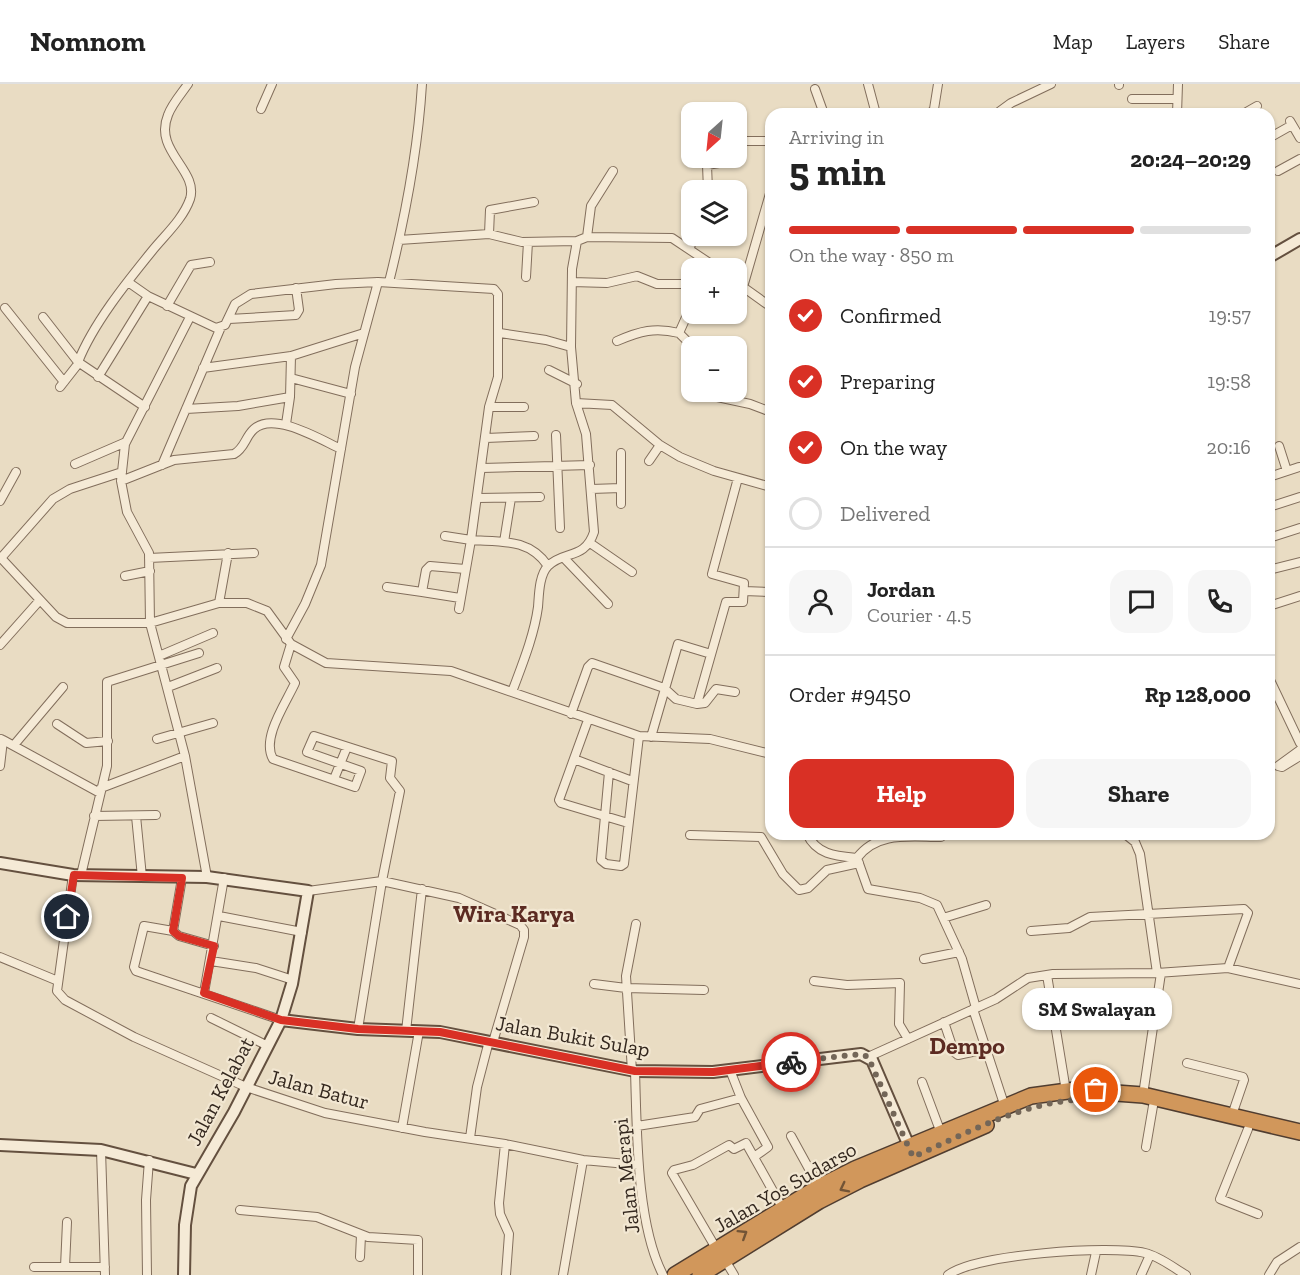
<!DOCTYPE html>
<meta charset="utf-8">
<style>
:root{--surface:#fff;--page:#f6f6f6;--text:#222;--muted:#767676;--line:#e0e0e0;--accent:#d93025}
body{margin:0;font-family:"Zilla Slab",serif;background:var(--page);color:var(--text);height:100vh;display:flex;flex-direction:column;font-size:22px;white-space:nowrap}
*{box-sizing:border-box;margin:0}
p{font-size:20px;color:var(--muted)}
.icon{flex:none;width:33px;height:33px;fill:none;stroke:currentColor;stroke-width:2;stroke-linecap:round;stroke-linejoin:round}
.map{position:relative;flex:1;overflow:hidden}
.sheet{position:absolute;left:765px;top:24px;width:510px;height:732px;display:flex;flex-direction:column;background:var(--surface);border-radius:18px;box-shadow:0 2px 4px #0004}
.sheet>*{flex:none}
.needle{width:39px;rotate:207deg}
.buttons{position:absolute;left:681px;top:18px;display:grid;gap:12px}
.buttons a{display:grid;place-items:center;width:66px;height:66px;border-radius:12px;background:var(--surface);box-shadow:0 2px 4px #0004;font-size:30px}
.pin{position:absolute;display:grid;place-items:center;width:51px;height:51px;color:#fff;margin:-26px;border:3px solid #fff;border-radius:50%;box-shadow:0 2px 6px #0007}
.courier{position:absolute;display:grid;place-items:center;width:60px;height:60px;margin:-30px;border:4px solid #d93025;border-radius:50%;background:#fff;color:#222;box-shadow:0 2px 8px #0007}
.bubble{position:absolute;height:42px;border-radius:18px;background:var(--surface);box-shadow:0 2px 4px #0004;font-size:20px;font-weight:800;line-height:42px;text-align:center}
.headline em{font-style:normal;font-weight:800}
.headline div{display:flex;flex-direction:column-reverse}
.headline{display:flex;align-items:center;justify-content:space-between;height:102px;padding:0 24px}
h1{font-size:39px;font-weight:800;line-height:45px}
.bar{display:grid;grid-template-columns:repeat(4,1fr);gap:9px 6px;align-content:center;height:72px;padding:0 24px}
.bar i{height:8px;border-radius:4px;background:var(--line)}
.bar .on{background:var(--accent)}
.bar p{grid-column:span 4}
.line{display:flex;align-items:center;gap:15px;padding:0 24px;border-top:2px solid var(--line)}
.line div{flex:1}
.round{display:grid;place-items:center;flex:none;width:63px;height:63px;border-radius:18px;background:var(--page)}
ol{padding:0 24px;list-style:none}
li{display:flex;align-items:center;gap:18px;height:66px}
li p{margin-inline-start:auto}
li .icon{padding:6px;border-radius:50%;background:var(--accent);color:#fff;stroke-width:4}
li:last-child{color:var(--muted)}
li i{width:33px;height:33px;border:3px solid var(--line);border-radius:50%}
.action{display:flex;gap:12px;margin-top:auto;padding:12px 24px}
.action a{flex:1;height:69px;border-radius:18px;background:var(--accent);color:#fff;font-size:24px;font-weight:800;line-height:69px;text-align:center}
.action a+a{background:var(--page);color:var(--text)}
header{display:flex;align-items:center;gap:36px;box-sizing:border-box;height:84px;padding:0 30px;background:var(--surface);border-bottom:2px solid var(--line)}
header strong{font-size:28px}
nav{display:flex;gap:33px;margin-inline-start:auto;font-size:21px}
.map>svg:first-child{display:block}
</style>
<header>
<strong>Nomnom</strong>
<nav><a>Map</a><a>Layers</a><a>Share</a></nav>
</header>
<div class="map">
<svg width="1300" height="1191" viewBox="0 0 1300 1191">
<rect width="100%" height="100%" fill="#e9dcc3"/>
<g fill="none" stroke-linecap="round" stroke-linejoin="round">
<g stroke="#826e5c" stroke-width="10">
<path id="street" d="M868 0 876 30
M1119 1V0
M815 5 824 30
M1132 15H1177
M261 25 272 0
M930 30 934 25 938 0
M996 30 1011 19 1051 0
M1177 30 1178 0
M1243 30 1257 22
M1290 37 1300 54
M1269 54 1292 41
M736 57H771
M1278 87 1300 75
M708 106 707 81 725 78 727 74
M489 150 490 126 534 118
M587 153 591 122 613 87
M399 156 489 150 522 158 577 157 587 153 672 154 717 184
M690 164 693 152
M526 193 528 158
M128 198 148 212
M389 198C405 134 418 66 422 0
M572 198 607 199 637 192 657 200H692
M736 198 771 223
M743 203 771 106
M692 220 679 249 692 262
M167 222 191 181 210 178
M5 224 64 298
M43 233 78 278
M190 233 125 360 121 397 127 428 149 469 150 539 185 672 207 793
M229 235 296 231 299 226 296 204
M500 249 546 256 571 263
M617 257C640 247 655 243 679 249
M203 284 291 272 364 249
M549 286 577 300
M98 293 148 212 216 244 225 241 235 220 251 210 336 200 378 198 494 205 498 210V293L489 323 471 456C501 458 529 454 548 482
M291 294 351 310
M60 303 78 280
M694 308 750 320 771 328
M576 319 612 321 660 361 680 373 714 387 771 403
M145 323 78 278C93 240 126 199 152 167 165 151 183 135 190 115 199 86 153 67 168 31 172 20 181 10 188 0
M489 323H524
M186 325 238 322 290 313 291 272
M286 340 290 313
M556 351 560 444
M486 354 534 352
M1279 362 1287 387
M649 377 660 361
M75 380 126 358
M162 381 221 243
M482 384 590 381
M1269 393 1299 383
M121 397 174 376 234 370C245 364 245 353 254 345 274 327 321 356 341 365
M591 405 621 404
M478 414 540 413
M0 417 16 388
M621 420V369
M1269 423 1300 413
M445 452 471 456 459 525
M1269 454 1300 444
M504 458 511 414
M590 459 632 488
M0 473 56 533 67 539H150L219 519H247L267 527 291 560 326 579 451 587 639 652 710 655 771 670
M1 474 53 415 70 405 122 388
M149 474 254 469
M564 474 608 520
M1269 486 1300 478
M125 492 150 487
M387 503 422 508
M744 507 771 508
M460 514 422 508 426 486 430 482 465 485
M219 519 228 469
M1269 522 1300 512
M286 555 305 520 321 481 355 283 378 198
M291 560 284 583 295 599C286 619 261 654 273 675L355 703 361 687 307 668 314 652 392 677 390 694 400 707 382 797 358 945
M0 561 40 516
M159 572 213 549
M1269 594 1300 659
M168 603 217 584
M512 608C522 581 534 552 538 523 539 511 539 491 548 482 564 466 585 476 594 448L586 350 576 319 571 263 572 185 577 157
M697 620 705 619 716 605 735 608
M571 630 588 583 592 579 664 604 676 615 697 620 726 518H743L744 499 712 490 738 394
M588 636 559 716 561 719 628 739
M57 640 86 659 108 657
M651 653 678 560 711 570
M157 655 213 639
M3 656 100 709
M14 661 63 603
M1300 666 1278 682 1282 683 1300 672
M574 675 632 697
M0 682 3 656 1 655
M609 688 601 776 606 780 621 782 624 780 639 652
M334 695 347 663
M101 704 185 672
M94 732 156 731
M136 732 142 793
M807 750C817 771 836 772 857 774
M1125 750 1135 758 1140 770 1157 889
M690 751 761 753 783 790 799 806 808 804 827 786 859 779
M857 774 868 805 920 814 937 821 962 875 976 924
M857 774C877 747 910 753 941 753
M73 791 57 907 65 916 134 953 246 1003 325 1029 425 1048 505 1060 583 1076 638 1081
M81 791 107 682V598L199 569
M182 794 173 847 179 852 214 862
M308 807 382 797 459 814 520 841 524 846V853L493 958
M219 832 302 848
M943 834 986 821
M173 847 144 842 134 883 136 887 281 936
M1031 847 1069 844 1090 833 1244 825 1248 829 1228 884
M0 873 58 897
M924 875 959 868
M211 877 256 884 293 896
M1047 891 1066 1007
M814 897 847 901 900 899 899 940 908 955
M594 900 626 904 704 906
M204 909 224 794
M973 925 1005 1023
M211 934 266 961
M944 938 954 968 958 971 986 965
M406 947 422 805
M868 973 996 915 1028 894 1053 890 1157 889 1228 884 1300 900
M1187 979 1243 993 1244 996 1232 1031
M730 986 741 1014 768 1063 754 1073
M632 987 626 892 636 840
M635 987C637 1045 636 1139 663 1191
M922 998 941 1049
M1143 1011 1161 889
M637 1042 695 1033 700 1025 741 1014
M402 1044 419 947
M1248 1045 1220 1115 1258 1130
M791 1052 819 1103
M470 1054 477 1003 489 957
M505 1060 499 1119 500 1130 509 1150 506 1191
M1146 1063 1153 1022
M101 1066 105 1191
M240 1126 317 1133 368 1153 418 1156V1191
M717 1166 672 1089 674 1086 693 1081 729 1061 734 1065 746 1059 783 1125
M360 1173 361 1151
M725 1176 734 1191
M34 1183H105
M65 1183 67 1138
M147 1191 146 1116 149 1076
M563 1191 583 1076
M948 1191C976 1170 1110 1161 1145 1169 1159 1172 1174 1184 1186 1191
M1091 1191 1096 1168
M1141 1191 1150 1171
M1269 1191 1277 1178 1300 1163"/>
</g>
<g stroke="#64503f" stroke-width="14">
<path id="secondary" d="M1269 173 1300 155
M0 779 73 791 207 793 308 807 292 900 281 936 234 1028 191 1102 185 1141 184 1191
M281 936 358 945 440 948 635 987 713 988 861 970 872 976 909 1062
M0 1061 101 1066 196 1090"/>
</g>
<g stroke="#503d30" stroke-width="18">
<path id="highway" d="M675 1191 819 1103 855 1085 1031 1012 1075 1006 1143 1011 1300 1048
M700 1191 819 1117 860 1096 986 1041"/>
</g>
<use href="#street" stroke="#f5ead6" stroke-width="8"/>
<use href="#secondary" stroke="#f5ead6" stroke-width="10"/>
<use href="#highway" stroke="#d1975b" stroke-width="15"/>
</g>
<defs><path id="oneway-chevron" d="M-2-3.5L2.5 0L-2 3.5" fill="none" stroke-width="1.6" stroke-linecap="round" stroke-linejoin="round" transform="scale(1.5)"/></defs>
<g stroke="#725436">
<use href="#oneway-chevron" transform="translate(844 1104) rotate(153)"/>
<use href="#oneway-chevron" transform="translate(743 1150) rotate(-32)"/>
</g>
<g fill="none" stroke-linecap="round" stroke-linejoin="round">
<path stroke="#736658" stroke-width="6" stroke-dasharray="0 10.8" d="M791 978 861 970 868 973 913 1073C972 1047 1030 1014 1096 1015V1006"/>
<path stroke="#d93025" stroke-width="8" d="M67 833 74 791 182 794 173 847 179 852 214 862 204 909 281 936 358 945 440 948 635 987 713 988 791 978"/>
</g>
<g text-anchor="middle" dominant-baseline="central" stroke-width="4.5" stroke-linejoin="round" paint-order="stroke">
<g font-size="21" fill="#33271e" stroke="#f2e7d2">
<text transform="translate(573 952) rotate(10)">Jalan Bukit Sulap</text>
<text transform="translate(319 1005) rotate(15)">Jalan Batur</text>
<text transform="translate(220 1007) rotate(-62)">Jalan Kelabat</text>
<text transform="translate(626 1092) rotate(-96)">Jalan Merapi</text>
<text transform="translate(785 1103) rotate(-30)">Jalan Yos Sudarso</text>
</g>
<g font-size="24" font-weight="bold" fill="#5c2b22" stroke="#f2e7d2">
<text x="514" y="829">Wira Karya</text>
<text x="967" y="961">Dempo</text>
</g>
</g>
</svg>
<div class="buttons">
<a><svg class="needle" viewBox="-14 -14 28 28"><path d="M0-13l5 13h-10z" fill="#e53935"/><path d="M0 13l5-13h-10z" fill="#767676"/></svg></a>
<a><svg class="icon" aria-label="layers" viewBox="0 0 24 24"><path d="M12 4l9 5-9 5-9-5zM3 14l9 5 9-5"/></svg></a>
<a>+</a>
<a>−</a>
</div>
<div class="pin" style="left:1096px;top:1006px;background:#ea580c"><svg class="icon" aria-label="bag" viewBox="0 0 24 24"><path d="M5 8h14l-1 12H6zM9 8a3 3 0 0 1 6 0"/></svg></div>
<div class="pin" style="left:67px;top:833px;background:#1f2937"><svg class="icon" aria-label="home" viewBox="0 0 24 24"><path d="M3 11l9-7 9 7M6 9v11h12V9"/></svg></div>
<div class="courier" style="left:791px;top:978px"><svg class="icon" aria-label="bike" viewBox="0 0 24 24"><circle cx="6" cy="16" r="4"/><circle cx="18" cy="16" r="4"/><path d="M6 16l4-8h5l3 8M10 8l3 8H6M13 5h3"/></svg></div>
<div class="bubble" style="left:1022px;top:904px;width:150px">SM Swalayan</div>
<section class="sheet">
<div class="headline"><div><h1>5 min</h1><p>Arriving in</p></div><em>20:24–20:29</em></div>
<div class="bar"><i class="on"></i><i class="on"></i><i class="on"></i><i></i><p>On the way · 850 m</p></div>
<ol>
<li><svg class="icon" aria-label="check" viewBox="0 0 24 24"><path d="M5 12l5 5 9-10"/></svg>Confirmed<p>19:57</p></li>
<li><svg class="icon" aria-label="check" viewBox="0 0 24 24"><path d="M5 12l5 5 9-10"/></svg>Preparing<p>19:58</p></li>
<li><svg class="icon" aria-label="check" viewBox="0 0 24 24"><path d="M5 12l5 5 9-10"/></svg>On the way<p>20:16</p></li>
<li><i></i>Delivered</li>
</ol>
<div class="line" style="height:108px"><a class="round"><svg class="icon" aria-label="person" viewBox="0 0 24 24"><circle cx="12" cy="8" r="4"/><path d="M4 21q1-7 8-7t8 7"/></svg></a><div><b>Jordan</b><p>Courier · 4.5</p></div><a class="round"><svg class="icon" aria-label="chat" viewBox="0 0 24 24"><path d="M4 5h16v11H9l-5 4z"/></svg></a><a class="round"><svg class="icon" aria-label="phone" viewBox="0 0 24 24"><path d="M5 4h4l2 5-3 2q2 4 5 5l2-3 5 2v4C11 20 4 13 5 4z"/></svg></a></div>
<div class="line" style="height:78px"><div>Order #9450</div><b>Rp 128,000</b></div>
<div class="action"><a>Help</a><a>Share</a></div>
</section>
</div>
